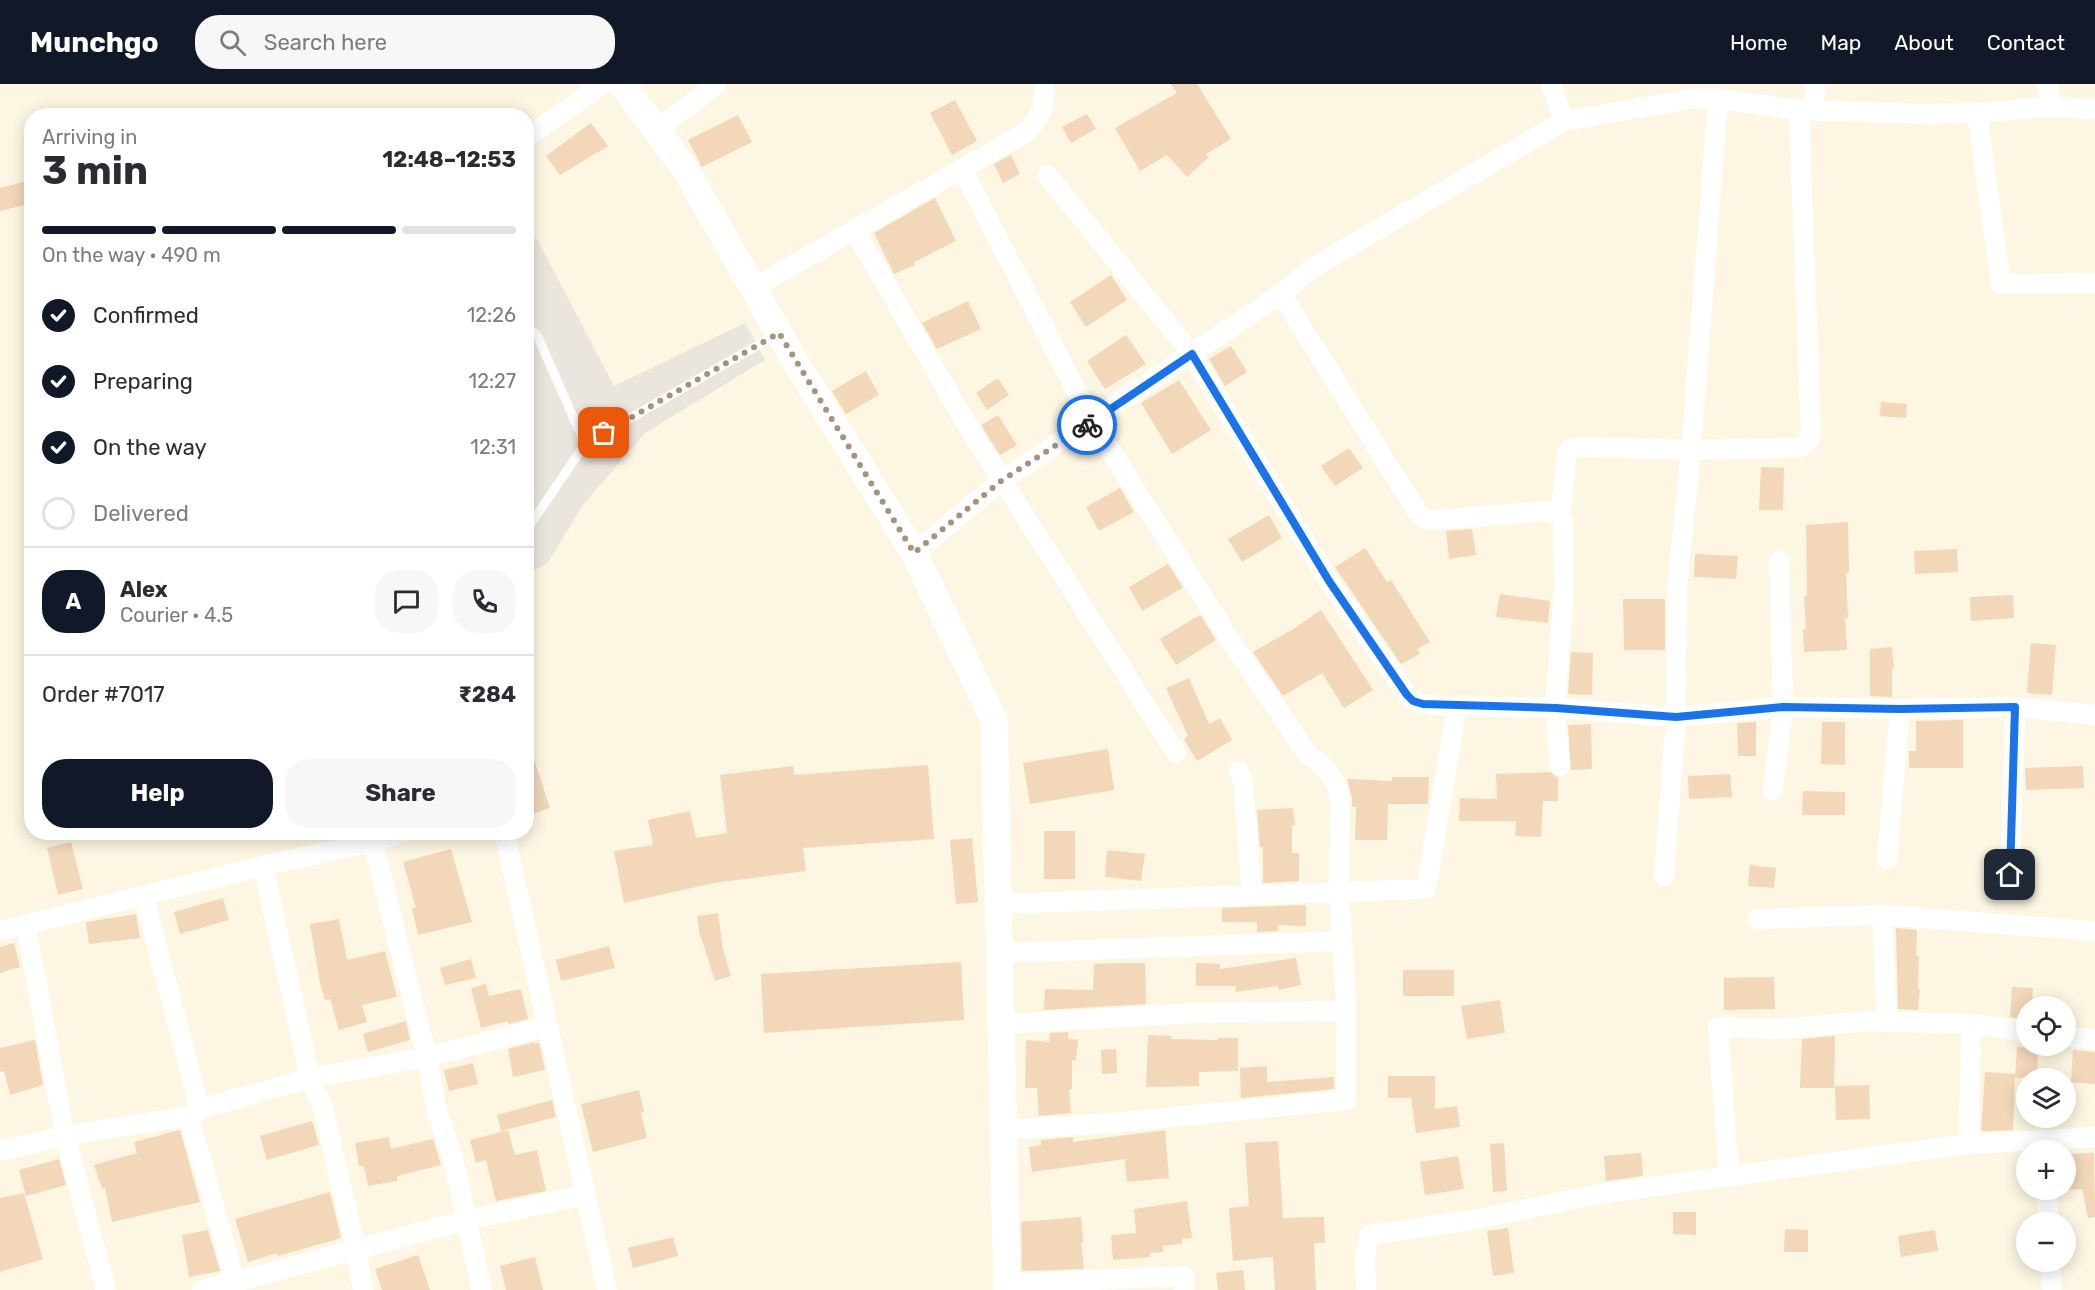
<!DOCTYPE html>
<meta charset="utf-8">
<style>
:root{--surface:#fff;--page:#f7f7f7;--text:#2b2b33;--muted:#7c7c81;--line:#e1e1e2;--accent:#111827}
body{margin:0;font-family:Rubik,sans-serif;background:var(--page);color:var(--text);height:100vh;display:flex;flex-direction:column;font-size:22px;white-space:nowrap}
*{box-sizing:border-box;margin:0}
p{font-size:20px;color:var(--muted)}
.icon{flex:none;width:33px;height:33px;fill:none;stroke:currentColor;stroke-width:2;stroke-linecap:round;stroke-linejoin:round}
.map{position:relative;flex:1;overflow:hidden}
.side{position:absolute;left:24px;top:24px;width:510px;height:732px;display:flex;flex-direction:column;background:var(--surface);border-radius:24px;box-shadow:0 3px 15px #0003}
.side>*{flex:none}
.buttons{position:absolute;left:2016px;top:912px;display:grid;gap:12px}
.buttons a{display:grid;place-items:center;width:60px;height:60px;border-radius:50%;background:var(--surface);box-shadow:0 3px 15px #0003;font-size:30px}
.pin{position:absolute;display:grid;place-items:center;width:51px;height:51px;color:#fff;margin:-26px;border-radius:12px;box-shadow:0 3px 9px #0006}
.courier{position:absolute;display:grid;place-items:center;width:60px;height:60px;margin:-30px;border:4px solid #1a73e8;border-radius:50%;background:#fff;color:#222;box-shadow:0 2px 8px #0007}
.overview em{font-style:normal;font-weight:700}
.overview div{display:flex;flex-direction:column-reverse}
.overview{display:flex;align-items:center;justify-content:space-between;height:102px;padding:0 18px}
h1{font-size:39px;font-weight:700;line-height:45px}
.bar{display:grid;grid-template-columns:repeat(4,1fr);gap:9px 6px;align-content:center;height:72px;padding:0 18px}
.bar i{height:8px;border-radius:4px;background:var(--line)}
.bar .on{background:var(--accent)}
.bar p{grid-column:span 4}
.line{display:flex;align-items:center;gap:15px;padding:0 18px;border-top:2px solid var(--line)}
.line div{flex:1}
.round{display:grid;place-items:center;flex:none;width:63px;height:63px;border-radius:24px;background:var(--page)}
ol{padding:0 18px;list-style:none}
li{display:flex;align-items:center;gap:18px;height:66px}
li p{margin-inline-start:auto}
li .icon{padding:6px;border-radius:50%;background:var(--accent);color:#fff;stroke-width:4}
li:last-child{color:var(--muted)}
li i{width:33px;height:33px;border:3px solid var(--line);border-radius:50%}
.button{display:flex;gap:12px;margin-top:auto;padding:12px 18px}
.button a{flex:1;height:69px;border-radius:24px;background:var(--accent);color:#fff;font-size:24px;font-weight:700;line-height:69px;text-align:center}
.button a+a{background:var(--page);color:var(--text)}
header{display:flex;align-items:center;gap:36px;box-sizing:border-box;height:84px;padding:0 30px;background:var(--accent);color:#fff}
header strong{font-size:28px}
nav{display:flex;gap:33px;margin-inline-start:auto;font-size:21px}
.search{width:420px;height:54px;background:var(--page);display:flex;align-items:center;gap:15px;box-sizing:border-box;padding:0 21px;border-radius:24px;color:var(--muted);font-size:22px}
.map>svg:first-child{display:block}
</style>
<header>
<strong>Munchgo</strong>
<div class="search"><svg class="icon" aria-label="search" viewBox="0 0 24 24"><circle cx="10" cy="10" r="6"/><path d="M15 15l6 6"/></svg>Search here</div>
<nav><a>Home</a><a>Map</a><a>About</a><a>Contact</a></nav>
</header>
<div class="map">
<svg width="2095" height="1206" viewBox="0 0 2095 1206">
<rect width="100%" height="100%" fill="#fcf6e2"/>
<path fill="#ebe6dd" d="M527 153 537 155 614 302 745 239 765 276 645 349 583 421 547 480 527 490Z"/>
<path fill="#f2d7b9" d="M1171 0H1197L1231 55 1206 70 1209 73 1187 93 1167 71 1140 87 1115 44 1177 9Z
M955 16 977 57 952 71 930 29Z
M1087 30 1096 45 1071 59 1062 43Z
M738 31 752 58 702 83 688 56Z
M591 39 608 62 560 91 546 72Z
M1011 71 1020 90 1003 99 994 80Z
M32 96V119L0 127V104Z
M935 114 956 157 914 178 915 181 894 190 874 149Z
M1111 191 1127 216 1086 243 1070 218Z
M968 217 981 245 937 265 922 239Z
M1126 251 1146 280 1105 305 1087 277Z
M1231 262 1247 288 1225 302 1209 275Z
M866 287 879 311 846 330 832 307Z
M998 294 1009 311 987 326 976 309Z
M1179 296 1211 346 1172 370 1141 319Z
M1881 318 1907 320 1906 334 1880 332Z
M998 331 1017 361 1000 371 981 341Z
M1349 364 1363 384 1335 402 1321 382Z
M1761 383 1784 384 1783 426H1759Z
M1120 404 1134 428 1099 447 1086 423Z
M1269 431 1282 454 1242 478 1228 455Z
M1848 438 1849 489H1846L1848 534H1845L1847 566 1804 568 1803 545H1806L1804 513 1807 512 1806 441Z
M1472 445 1476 471 1449 475 1446 447Z
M1365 464 1387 498 1391 496 1430 558 1417 565 1420 570 1401 580 1335 483Z
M1957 465 1958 488 1915 490 1914 467Z
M1695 470 1738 472 1736 495 1694 493Z
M1168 480 1183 504 1142 527 1129 503Z
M1500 510 1550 517 1548 539 1496 533Z
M2013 511 2014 534 1971 537 1970 513Z
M1623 515H1665V566H1624Z
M1321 526 1373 606 1344 624 1322 589 1283 612 1253 568 1295 544Z
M1200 531 1216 556 1176 581 1160 555Z
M2031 559 2056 561 2052 611 2027 609Z
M1892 563 1894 584H1892V613L1870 612V565Z
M1571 568 1593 569 1592 611 1568 610Z
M1189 594 1209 640 1220 634 1232 656 1197 677 1184 655 1188 652 1166 604Z
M1963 636V684H1909V667H1916V637Z
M1756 638V672H1738L1737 639Z
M1822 638H1845V681L1821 680Z
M1591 640 1592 685 1571 686 1568 641Z
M526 660H529L550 724 526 732Z
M1108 665 1114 706 1030 720 1023 679Z
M928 681 934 755 803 764 806 787 714 799 624 819 614 767 653 761 648 736 690 727 696 754 727 749 720 691 793 682 794 691Z
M2083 682 2084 704 2026 706 2025 684Z
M1550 688 1558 694V717H1543L1541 753 1515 752 1516 737H1459L1460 714 1497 715 1496 690Z
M1730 690 1732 713 1689 715 1688 692Z
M1392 693H1429L1428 720H1388L1387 756H1355L1356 723H1352V713L1347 695 1392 697Z
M1803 707 1845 708V731H1802Z
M1293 724 1295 741H1292V769H1299V797L1263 799V763H1260L1257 726Z
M1044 747H1075V795H1044Z
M972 754 978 818 956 820 950 756Z
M71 758 83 805 58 811 47 764Z
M451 765 472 838 418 851 412 824H416L403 778Z
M1107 766 1145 770 1141 797 1105 793Z
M1750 781 1776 784 1774 804 1748 802Z
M223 814 229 836 180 850 174 828Z
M1306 821V842L1278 841V847L1257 848V838H1222V824Z
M718 829 723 865 731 892 715 897 701 853H700L697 832Z
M136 830 140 854 89 860 86 838Z
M339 835 347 876 385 867 397 913 362 921 367 938 339 946 330 915 325 916 320 899 310 840Z
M1896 844 1917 846 1916 872H1919L1918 905H1920L1918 926 1898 925Z
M14 859 20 883 0 889V863Z
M609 862 615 884 561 897 556 876Z
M1296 874 1301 901 1279 906 1278 902 1236 908 1235 902H1196V879L1220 880V885Z
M471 875 476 894 445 901 440 884Z
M961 878 964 936 764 949 761 890Z
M1122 879H1145L1146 920 1044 926 1045 905 1093 906 1094 880Z
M1403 886H1454V912H1403Z
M1774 893 1775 925 1724 926V894Z
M486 900 489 912 521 905 528 935 508 940V937L481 944 471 904Z
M2012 903 2033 904 2032 922H2026V935L2010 933Z
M1500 916 1505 949 1467 955 1461 922Z
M406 937 410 956 368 968 363 950Z
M1068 948V955L1078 956 1076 977 1072 976V1005H1069L1071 1029 1039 1032 1037 1004H1025L1026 956 1049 958 1050 949Z
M1148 951 1171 952V955L1218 956V954H1238V987L1199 988V1002L1146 1003Z
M1835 952 1834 1004H1800L1802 955Z
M35 956 43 1001 10 1011 4 987 0 988V964Z
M534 958V960L539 959 545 986 513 993 508 965Z
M2017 963 2038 964 2037 994H2015Z
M1116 965 1117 989 1102 990 1101 966Z
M2073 966 2095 968V1000L2071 998Z
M473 979 478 1000 449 1007 444 986Z
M1267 982V998L1334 993V1005L1241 1014 1240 984Z
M1985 988 2015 990 2013 1046 1981 1047Z
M1388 992H1435V1025L1457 1022 1460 1043 1416 1049 1411 1014H1388Z
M1869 1001 1870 1035 1836 1036 1835 1002Z
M639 1006 644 1028 641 1029 647 1054 593 1068 581 1020Z
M552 1016 556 1033 501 1047 497 1031Z
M312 1037 319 1061 267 1076 260 1052Z
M180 1046 200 1118 112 1138 105 1104 102 1105 94 1081 137 1069 134 1058Z
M508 1046 515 1071 537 1066 546 1107 496 1117 486 1076 476 1079 470 1056Z
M1165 1046 1169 1094 1127 1098 1125 1075 1032 1088 1029 1063 1041 1061V1056L1073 1053V1058Z
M389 1053 391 1065 433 1055 441 1081 397 1092V1097L368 1102 364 1082H359L355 1059Z
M1278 1057 1283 1134 1324 1133 1325 1159H1314L1316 1206H1275L1273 1173 1233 1177 1229 1124 1249 1122 1245 1059Z
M1504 1059 1507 1107 1493 1108 1490 1060Z
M1641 1069 1643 1092 1606 1097 1604 1072Z
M2094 1069 2095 1133 2088 1134 2082 1105 2066 1106V1070Z
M1458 1072 1464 1105 1425 1111 1420 1078Z
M59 1075 66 1101 26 1112 19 1086Z
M330 1108 341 1154 278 1172 277 1169 248 1178 235 1135Z
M24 1109 43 1175 0 1188V1114Z
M1187 1117 1192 1154 1182 1155V1160L1163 1162V1168L1150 1169V1173L1113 1176 1111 1151 1136 1149 1134 1125Z
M1673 1128H1696V1151L1673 1150Z
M1081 1133 1083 1158 1081 1159 1084 1185 1022 1187 1021 1138Z
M1508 1144 1514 1189 1493 1192 1487 1147Z
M1785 1145 1808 1146V1168H1784Z
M208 1146 220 1187 189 1193 182 1151Z
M1935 1146 1938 1167 1901 1173 1898 1152Z
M673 1153 678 1172 633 1184 628 1164Z
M418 1171 430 1206H382L375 1185Z
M535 1173 543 1206H506L500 1182Z
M1243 1186 1245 1206H1218L1216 1189Z"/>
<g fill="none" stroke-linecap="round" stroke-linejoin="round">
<path stroke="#fff" stroke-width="9" d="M526 242 537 251 585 360
M526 447 585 360 777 250"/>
<path stroke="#fff" stroke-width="20" d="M1551 0 1564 37 1691 15H1718L1799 26 1923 30 1977 29 2001 200 2095 199
M2048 0 2050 23 2095 25
M1814 26 1815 0
M1977 29 2050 23
M657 46 717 0
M526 54 603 0
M962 85 1092 337 1231 557 1305 667 1328 687 1336 701 1340 716 1339 808 1346 917V1016L1123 1038 1004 1046
M1047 91 1192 270 1329 497 1407 611C1420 623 1440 621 1457 622
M854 145 969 344 1176 669
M753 204 1025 49C1040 35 1047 21 1044 0
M1281 210 1418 429 1424 434 1434 436 1546 427 1560 432 1563 438 1564 504 1555 624 1560 682
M1560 432 1567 370 1571 365 1579 363 1691 366 1797 364C1806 361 1809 358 1811 349L1799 26
M914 469 1001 397 1281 210 1312 184 1564 37
M1239 687 1243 696 1252 811
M1773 706 1783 623 1779 477
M504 748 607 1206
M373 758 404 748
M1887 775 1900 625
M263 782 373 758 427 973 437 1028 453 1075 482 1206
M2010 791 2015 623
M1664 792 1676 633 1677 504 1691 366 1718 15
M998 820 1426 805 1457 622 1555 624 1676 633 1783 623 1900 625 2015 623 2095 631
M1882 831 1887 939
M1757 835 1882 831 2095 847
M26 842 65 1052 106 1206
M0 847 263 782 310 994 323 1024 356 1165 363 1206
M999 869 1342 857
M1001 940 1194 929 1346 927
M2066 952 2095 956
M200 1025 310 994 427 973 548 942
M189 1032 235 1198 466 1136 586 1111
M1969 1060 1971 940
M2045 1066V1056L2095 1053
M0 1067 65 1052 189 1032 200 1025 144 813
M1729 1093 1718 943 1781 945 1868 937 1971 940 2026 947
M2047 1106 2048 1138
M2050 1178 2052 1206
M1007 1200 1184 1192V1206
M202 1206 235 1198 237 1206
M1366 1206 1365 1172 1370 1151 1478 1135 1605 1109 1969 1060 2045 1056"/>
<path stroke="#fff" stroke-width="27" d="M622 0 685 85 792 272 914 469 994 636 1007 1206"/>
</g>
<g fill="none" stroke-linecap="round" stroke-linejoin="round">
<path stroke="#a4937e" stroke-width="6" stroke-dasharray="0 10.8" d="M604 349 779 249 914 469 1001 397 1087 341"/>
<path stroke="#1a73e8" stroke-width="8" d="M1087 341 1192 270 1329 497 1407 611 1413 617 1423 620 1556 624 1676 633 1783 623 1900 625 2015 623 2010 791"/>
</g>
</svg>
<div class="buttons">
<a><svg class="icon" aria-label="locate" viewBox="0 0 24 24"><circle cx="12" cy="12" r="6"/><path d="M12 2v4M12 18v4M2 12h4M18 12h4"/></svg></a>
<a><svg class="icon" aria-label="layers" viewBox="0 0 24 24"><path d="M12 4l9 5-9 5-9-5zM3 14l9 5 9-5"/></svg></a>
<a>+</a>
<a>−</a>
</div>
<div class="pin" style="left:604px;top:349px;background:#ea580c"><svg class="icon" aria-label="bag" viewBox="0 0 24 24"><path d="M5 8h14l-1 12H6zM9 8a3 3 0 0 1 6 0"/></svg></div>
<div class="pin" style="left:2010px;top:791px;background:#1f2937"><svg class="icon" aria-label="home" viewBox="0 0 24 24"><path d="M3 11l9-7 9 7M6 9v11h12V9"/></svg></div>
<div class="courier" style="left:1087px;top:341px"><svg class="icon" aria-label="bike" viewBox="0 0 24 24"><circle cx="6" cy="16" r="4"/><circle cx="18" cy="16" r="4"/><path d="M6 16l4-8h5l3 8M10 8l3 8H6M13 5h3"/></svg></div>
<section class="side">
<div class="overview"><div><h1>3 min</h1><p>Arriving in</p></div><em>12:48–12:53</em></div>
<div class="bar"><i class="on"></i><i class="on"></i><i class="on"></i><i></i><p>On the way · 490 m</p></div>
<ol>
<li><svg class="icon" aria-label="check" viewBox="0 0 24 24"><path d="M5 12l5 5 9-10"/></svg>Confirmed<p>12:26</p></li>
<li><svg class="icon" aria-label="check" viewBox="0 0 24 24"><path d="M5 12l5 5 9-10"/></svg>Preparing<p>12:27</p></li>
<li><svg class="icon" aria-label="check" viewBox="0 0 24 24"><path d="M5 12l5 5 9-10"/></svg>On the way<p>12:31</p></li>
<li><i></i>Delivered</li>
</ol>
<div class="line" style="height:108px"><b class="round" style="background:var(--accent);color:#fff">A</b><div><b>Alex</b><p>Courier · 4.5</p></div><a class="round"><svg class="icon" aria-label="chat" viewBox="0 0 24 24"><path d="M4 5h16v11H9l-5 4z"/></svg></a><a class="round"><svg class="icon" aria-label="phone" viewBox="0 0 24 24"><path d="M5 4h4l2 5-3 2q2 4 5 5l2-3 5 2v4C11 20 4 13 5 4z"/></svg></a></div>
<div class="line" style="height:78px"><div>Order #7017</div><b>₹284</b></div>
<div class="button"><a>Help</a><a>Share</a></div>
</section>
</div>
